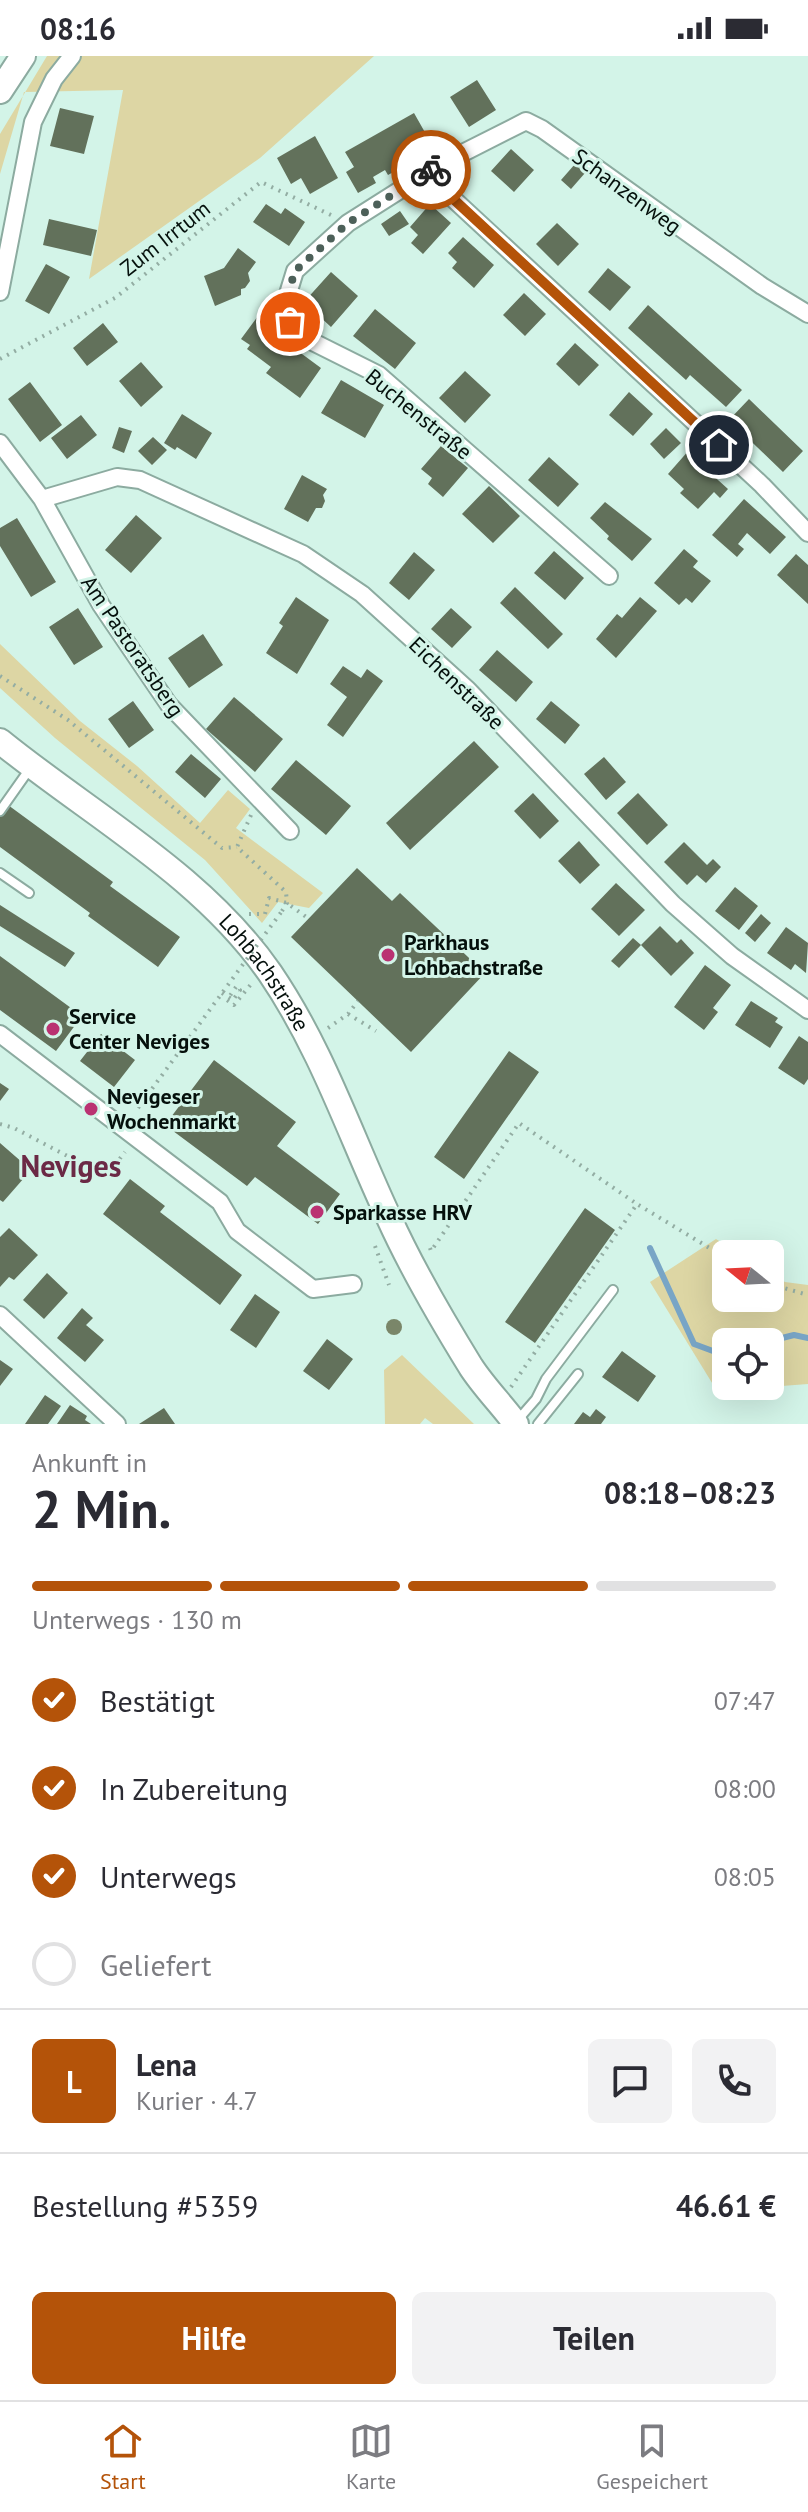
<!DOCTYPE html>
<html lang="de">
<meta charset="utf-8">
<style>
:root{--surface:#fff;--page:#f2f2f3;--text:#2b2b33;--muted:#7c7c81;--line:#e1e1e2;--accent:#b45309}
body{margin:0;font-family:"PT Sans",sans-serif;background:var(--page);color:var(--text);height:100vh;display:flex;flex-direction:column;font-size:30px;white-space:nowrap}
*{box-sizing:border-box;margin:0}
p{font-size:26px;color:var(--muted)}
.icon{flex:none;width:44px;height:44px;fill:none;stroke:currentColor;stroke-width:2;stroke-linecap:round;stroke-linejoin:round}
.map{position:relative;height:1368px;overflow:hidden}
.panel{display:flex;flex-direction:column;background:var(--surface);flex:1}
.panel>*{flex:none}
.needle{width:52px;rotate:288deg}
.fabs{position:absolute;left:712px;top:1184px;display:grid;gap:16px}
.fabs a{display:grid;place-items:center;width:72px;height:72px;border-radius:12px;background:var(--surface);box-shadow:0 8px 32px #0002;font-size:40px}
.pin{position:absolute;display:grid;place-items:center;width:68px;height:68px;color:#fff;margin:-34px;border:4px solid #fff;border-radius:50%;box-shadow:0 2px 8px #0007}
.courier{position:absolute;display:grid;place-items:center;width:80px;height:80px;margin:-40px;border:6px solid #b45309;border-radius:50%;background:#fff;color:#222;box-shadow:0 2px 10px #0007}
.head em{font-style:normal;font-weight:700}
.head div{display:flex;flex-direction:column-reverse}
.head{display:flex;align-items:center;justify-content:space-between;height:136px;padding:0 32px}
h1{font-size:52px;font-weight:700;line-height:60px}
.bar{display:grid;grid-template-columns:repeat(4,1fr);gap:12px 8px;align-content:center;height:96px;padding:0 32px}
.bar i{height:10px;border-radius:6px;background:var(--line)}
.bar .current{background:var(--accent)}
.bar p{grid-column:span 4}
.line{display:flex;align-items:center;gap:20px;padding:0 32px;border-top:2px solid var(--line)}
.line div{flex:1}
.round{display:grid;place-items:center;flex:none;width:84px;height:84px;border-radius:12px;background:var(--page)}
ol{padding:0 32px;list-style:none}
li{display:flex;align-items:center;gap:24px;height:88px}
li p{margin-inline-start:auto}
li .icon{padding:8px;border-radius:50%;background:var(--accent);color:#fff;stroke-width:4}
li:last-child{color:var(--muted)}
li i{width:44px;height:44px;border:4px solid var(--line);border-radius:50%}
.primary-button{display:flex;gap:16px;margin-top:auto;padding:16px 32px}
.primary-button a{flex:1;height:92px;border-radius:12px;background:var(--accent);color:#fff;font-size:32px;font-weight:700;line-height:92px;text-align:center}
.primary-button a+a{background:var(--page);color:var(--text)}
.status{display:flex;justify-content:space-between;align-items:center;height:56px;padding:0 40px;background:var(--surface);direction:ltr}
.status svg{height:22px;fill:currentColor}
.tab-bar{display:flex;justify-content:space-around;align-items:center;height:112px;border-top:2px solid var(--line);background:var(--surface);font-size:22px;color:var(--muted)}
.tab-bar a{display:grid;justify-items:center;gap:4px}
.tab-bar .current{color:var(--accent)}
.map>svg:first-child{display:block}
</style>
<div class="status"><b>08:16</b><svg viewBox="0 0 49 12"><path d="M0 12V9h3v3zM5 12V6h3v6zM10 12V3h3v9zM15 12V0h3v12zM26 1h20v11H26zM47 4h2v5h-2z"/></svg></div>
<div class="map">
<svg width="808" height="1368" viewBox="0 0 808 1368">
<rect width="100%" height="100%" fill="#d3f4e8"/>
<path fill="#ddd6a4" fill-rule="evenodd" d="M47 0H374L260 102 89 223 123 34 24 36 0 118V78Z
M0 588 80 665 137 710 200 767 228 734 250 753 236 772 323 837 309 852 278 846 262 867 205 804 55 682 0 632Z
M716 1183 740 1198H726V1242H770V1216L785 1226 808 1229V1328L717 1335 650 1226ZM726 1286H770V1330H726Z
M402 1299 474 1368H433L425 1362 420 1368H385L384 1314Z"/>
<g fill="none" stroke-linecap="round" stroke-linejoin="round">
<path stroke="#78a5c6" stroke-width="6" d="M650 1192 694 1288 721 1298 726 1297
M766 1286 794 1279 808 1282"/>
</g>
<path fill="#62715b" d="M477 24 496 54 469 71 450 41Z
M60 52 94 60 84 98 50 90Z
M414 57 431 87 418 94 421 100 410 106 407 100 394 107 397 114 388 119 385 114 373 121 376 127 358 137 346 116 354 111 345 96Z
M315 80 338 122 310 138 301 122 291 128 277 102Z
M511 93 534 114 514 136 491 115Z
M575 108 585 117 571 133 561 124Z
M266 148 281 158 285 152 305 166 289 190 253 166Z
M430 148 451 167 423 198 411 187 418 179 410 171Z
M400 155 409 168 389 180 381 168Z
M49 163 97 174 91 200 43 189Z
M557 167 579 188 558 210 536 188Z
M463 181 494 209 474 232 452 212 457 206 448 197Z
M238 192 256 206 248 217 250 225 245 232 241 233V239L215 250 204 220 224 212Z
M46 208 70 221 49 258 25 245Z
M608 212 631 231 610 255 588 236Z
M331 216 358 240 331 271 304 246Z
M524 237 546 258 525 280 503 259Z
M648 249 742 334 726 351 690 319 686 324 628 272Z
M375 253 416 287 395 313 353 280Z
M258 260 286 281 283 284 321 312 300 342 266 317 271 311 247 293 250 289 241 283Z
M103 267 118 286 87 310 73 292Z
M575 287 599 309 579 330 556 308Z
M141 306 163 331 141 351 119 325Z
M465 315 491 339 465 367 439 342Z
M341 324 384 349 365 382 321 357Z
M30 326 62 369 40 386 8 343Z
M629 336 653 358 633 380 609 359Z
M749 343 803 395 783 416 729 364Z
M182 358 212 377 196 403 177 391 175 394 164 387Z
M81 359 97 379 67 403 51 382Z
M119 371 132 375 124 397 112 392Z
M666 372 681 387 664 403 650 388Z
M153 381 167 394 152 409 138 395Z
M441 390 468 412 443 441 428 428 432 422 421 413Z
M690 393 711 412 708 415 728 433 720 442 714 436 698 453 680 437 684 433 668 418Z
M549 401 579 428 558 451 528 424Z
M302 419 327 433 323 439 325 445 322 452H316L308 466 284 453Z
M489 430 520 460 493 487 462 458Z
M744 443 786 481 770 498 747 477 738 488 744 493 737 501 712 479Z
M605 446 652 483 632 505 607 483 609 480 590 462Z
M136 459 162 482 131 517 105 494Z
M17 462 56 526 31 541 0 490V472Z
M684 493 698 505 693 511 711 525 692 547 686 542 679 549 654 527Z
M554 495 584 522 565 544 534 517Z
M414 496 435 514 409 544 389 527Z
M796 498 808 509V548L777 519Z
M515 531 563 578 548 593 500 547Z
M296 541 329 564 297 618 266 597 283 570 279 567Z
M640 541 657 555 616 602 596 583 617 558 622 562Z
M78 552 103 591 74 609 49 571Z
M451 552 472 571 452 592 431 573Z
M203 578 223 609 189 632 168 602Z
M497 594 533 626 516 646 479 614Z
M343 610 361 622 367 613 383 625 343 681 327 669 347 641 330 628Z
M234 641 283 683 255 716 206 673Z
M133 645 154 674 129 692 108 663Z
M551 645 580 669 565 688 536 663Z
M474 685 499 711 410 794 386 767Z
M191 698 221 723 205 742 175 716Z
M604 701 626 726 606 744 584 718Z
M296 704 351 750 326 779 271 733Z
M533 737 559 765 540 783 514 755Z
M638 737 668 769 647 789 617 757Z
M8 749 113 826 110 830 180 881 158 911 88 860 90 857 0 791V760Z
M579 785 600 809 580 828 558 805Z
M684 786 707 809 713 803 721 811 706 827 697 819 687 829 664 806Z
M357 812 392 845 400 837 485 917 411 996 291 881Z
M616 827 645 854 619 880 591 853Z
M735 831 758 850 739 874 715 855Z
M0 849 75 897 65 911 0 870Z
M761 858 771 867 755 886 745 877Z
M660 870 677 887 681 883 694 897 671 920 641 889 619 912 611 905 633 882 641 889Z
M786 871 808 887 806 917 795 908 791 914 767 897Z
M0 900 82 960 56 995 0 954Z
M705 909 731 929 713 952 718 956 704 974 674 951Z
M751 945 778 962 775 966 783 971 770 992 735 969Z
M101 978 135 1004 114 1031 80 1005Z
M799 980 808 986V1023L804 1029 778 1012Z
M509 995 539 1016 464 1123 434 1101Z
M214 1004 296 1066 277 1090 340 1138 318 1168 255 1121 247 1130 165 1069Z
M0 1027 9 1033 0 1045Z
M0 1087 31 1114 3 1146 0 1144Z
M130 1123 165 1150 160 1156 242 1219 220 1249 103 1158Z
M585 1152 615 1174 535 1287 505 1266Z
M9 1172 38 1199 14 1224 9 1221 0 1231V1181Z
M47 1217 68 1237 44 1263 23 1244Z
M255 1238 280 1256 256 1292 230 1274Z
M82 1252 93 1262 86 1269 104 1284 85 1306 57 1282Z
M327 1283 353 1303 329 1334 303 1315Z
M622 1295 656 1320 638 1346 602 1321Z
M0 1304 13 1313 0 1330Z
M45 1339 61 1350 48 1368H25Z
M70 1349 87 1360 85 1364 91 1368H57Z
M164 1352 175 1368H139Z
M596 1353 606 1361 601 1368H574L583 1356 590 1361Z"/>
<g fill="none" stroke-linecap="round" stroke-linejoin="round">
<g stroke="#8caba0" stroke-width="12">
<path id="service" d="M0 755 31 711
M0 817 29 837
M516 1366 536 1343 546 1323 613 1234
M538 1368 578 1318"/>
</g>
<g stroke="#8caba0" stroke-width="20">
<path id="minor" d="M441 108 449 139 762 429 808 477
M0 236 33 66 54 23 72 0
M0 387 42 443 101 549 169 649 290 775
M42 443 117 421 140 424 303 498 362 538 468 634 673 848 732 900 808 954
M609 520 379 319 311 285 290 266 287 241 295 215 348 167 441 108 526 65 542 73 762 230 808 258
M0 978 220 1146 237 1175 313 1233 353 1228
M0 1259 117 1368"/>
</g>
<g stroke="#8caba0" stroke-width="28">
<g id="secondary">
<path d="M0 35 23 0"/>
<path id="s1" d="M0 685C91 759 202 819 270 917 323 995 350 1079 389 1162 412 1213 442 1264 471 1311 484 1331 502 1349 516 1368"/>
</g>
</g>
<path stroke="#93ada3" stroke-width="4" stroke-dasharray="2 6" stroke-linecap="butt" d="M0 303 115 242 261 126 331 159
M0 620 68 664 222 792 237 791
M251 759 237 791 286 836 287 847 282 855
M249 858H265L269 842 287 847 309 863
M236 931 227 944 234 949 252 927
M348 958 376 975
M328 972 348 958 358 945
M0 1068 14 1072 98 1116C111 1117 117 1106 125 1096
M375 1190 389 1229
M430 1192 431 1195 519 1067 637 1148
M770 1228 808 1239
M511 1331 637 1148 726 1202"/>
<use href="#service" stroke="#fff" stroke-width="8"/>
<use href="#minor" stroke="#fff" stroke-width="16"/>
<use href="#secondary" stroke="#fff" stroke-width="24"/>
<path stroke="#93ada3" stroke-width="4" stroke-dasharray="2 6" stroke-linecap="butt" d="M222 937 233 944 240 934 236 931
M138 1052 282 855"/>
</g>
<circle fill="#7a8669" cx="394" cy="1271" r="8"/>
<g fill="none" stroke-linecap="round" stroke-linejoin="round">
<path stroke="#4d6059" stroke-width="8" stroke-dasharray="0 14.4" d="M290 266 287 241 295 215 348 167 431 114"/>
<path stroke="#b45309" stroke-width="10" d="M431 114 441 108 449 139 719 389"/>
</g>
<g fill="#ba3272" stroke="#d3f4e8" stroke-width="3">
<circle cx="388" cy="899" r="8"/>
<circle cx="53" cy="973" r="8"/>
<circle cx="91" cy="1053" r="8"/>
<circle cx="317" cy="1156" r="8"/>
</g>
<g text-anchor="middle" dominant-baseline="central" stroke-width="6" stroke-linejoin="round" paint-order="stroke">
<g font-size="22" fill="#05100c" stroke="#d3f4e8">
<text transform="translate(627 135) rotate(36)">Schanzenweg</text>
<text transform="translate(165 182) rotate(-38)">Zum Irrtum</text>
<text transform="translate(419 358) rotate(39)">Buchenstraße</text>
<text transform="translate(133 590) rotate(56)">Am Pastoratsberg</text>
<text transform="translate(457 627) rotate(44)">Eichenstraße</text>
<text stroke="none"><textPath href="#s1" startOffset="354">Lohbachstraße</textPath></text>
</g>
<g font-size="22" font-weight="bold" fill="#05100c" stroke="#d3f4e8" text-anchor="start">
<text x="404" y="886">Parkhaus<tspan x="404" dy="25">Lohbachstraße</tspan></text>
<text x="69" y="960">Service<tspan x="69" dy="25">Center Neviges</tspan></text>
<text x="107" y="1040">Nevigeser<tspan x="107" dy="25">Wochenmarkt</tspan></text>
<text x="333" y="1156">Sparkasse HRV</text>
</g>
<g font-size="30" font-weight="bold" fill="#6b2945" stroke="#d3f4e8">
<text x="71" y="1109">Neviges</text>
</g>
</g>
</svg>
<div class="fabs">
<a><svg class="needle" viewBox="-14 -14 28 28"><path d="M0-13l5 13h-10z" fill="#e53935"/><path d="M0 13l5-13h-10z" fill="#7c7c81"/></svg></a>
<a><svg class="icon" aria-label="locate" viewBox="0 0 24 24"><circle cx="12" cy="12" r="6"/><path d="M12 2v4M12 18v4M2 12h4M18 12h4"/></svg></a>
</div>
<div class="pin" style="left:290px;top:266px;background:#ea580c"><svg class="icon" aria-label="bag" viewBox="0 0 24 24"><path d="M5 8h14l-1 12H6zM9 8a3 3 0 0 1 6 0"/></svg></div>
<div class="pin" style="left:719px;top:389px;background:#1f2937"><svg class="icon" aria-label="home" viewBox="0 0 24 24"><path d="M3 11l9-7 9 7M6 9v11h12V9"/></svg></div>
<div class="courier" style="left:431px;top:114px"><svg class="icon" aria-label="bike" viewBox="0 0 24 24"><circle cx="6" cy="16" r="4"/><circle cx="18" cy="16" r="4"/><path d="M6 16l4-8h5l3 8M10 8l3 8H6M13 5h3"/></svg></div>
</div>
<section class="panel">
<div class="head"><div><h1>2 Min.</h1><p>Ankunft in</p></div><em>08:18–08:23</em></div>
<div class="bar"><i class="current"></i><i class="current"></i><i class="current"></i><i></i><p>Unterwegs · 130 m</p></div>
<ol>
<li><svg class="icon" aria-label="check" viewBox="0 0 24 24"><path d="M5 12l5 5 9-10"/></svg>Bestätigt<p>07:47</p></li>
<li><svg class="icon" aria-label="check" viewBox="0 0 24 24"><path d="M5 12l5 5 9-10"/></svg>In Zubereitung<p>08:00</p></li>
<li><svg class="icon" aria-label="check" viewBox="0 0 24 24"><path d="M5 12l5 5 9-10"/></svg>Unterwegs<p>08:05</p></li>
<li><i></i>Geliefert</li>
</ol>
<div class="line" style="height:144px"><b class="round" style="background:var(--accent);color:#fff">L</b><div><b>Lena</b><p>Kurier · 4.7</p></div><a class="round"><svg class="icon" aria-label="chat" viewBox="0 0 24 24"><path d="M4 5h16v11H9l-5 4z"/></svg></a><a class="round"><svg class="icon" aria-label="phone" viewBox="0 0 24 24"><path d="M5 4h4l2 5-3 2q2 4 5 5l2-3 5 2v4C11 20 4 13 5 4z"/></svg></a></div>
<div class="line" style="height:104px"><div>Bestellung #5359</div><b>46.61 €</b></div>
<div class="primary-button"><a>Hilfe</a><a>Teilen</a></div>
</section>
<nav class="tab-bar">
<a class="current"><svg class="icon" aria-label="home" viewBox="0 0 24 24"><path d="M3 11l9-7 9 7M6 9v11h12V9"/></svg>Start</a>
<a><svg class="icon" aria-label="map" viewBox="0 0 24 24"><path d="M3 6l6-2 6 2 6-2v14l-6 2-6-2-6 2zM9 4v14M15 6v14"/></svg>Karte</a>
<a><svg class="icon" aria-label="saved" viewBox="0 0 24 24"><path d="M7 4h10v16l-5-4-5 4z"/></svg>Gespeichert</a>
</nav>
